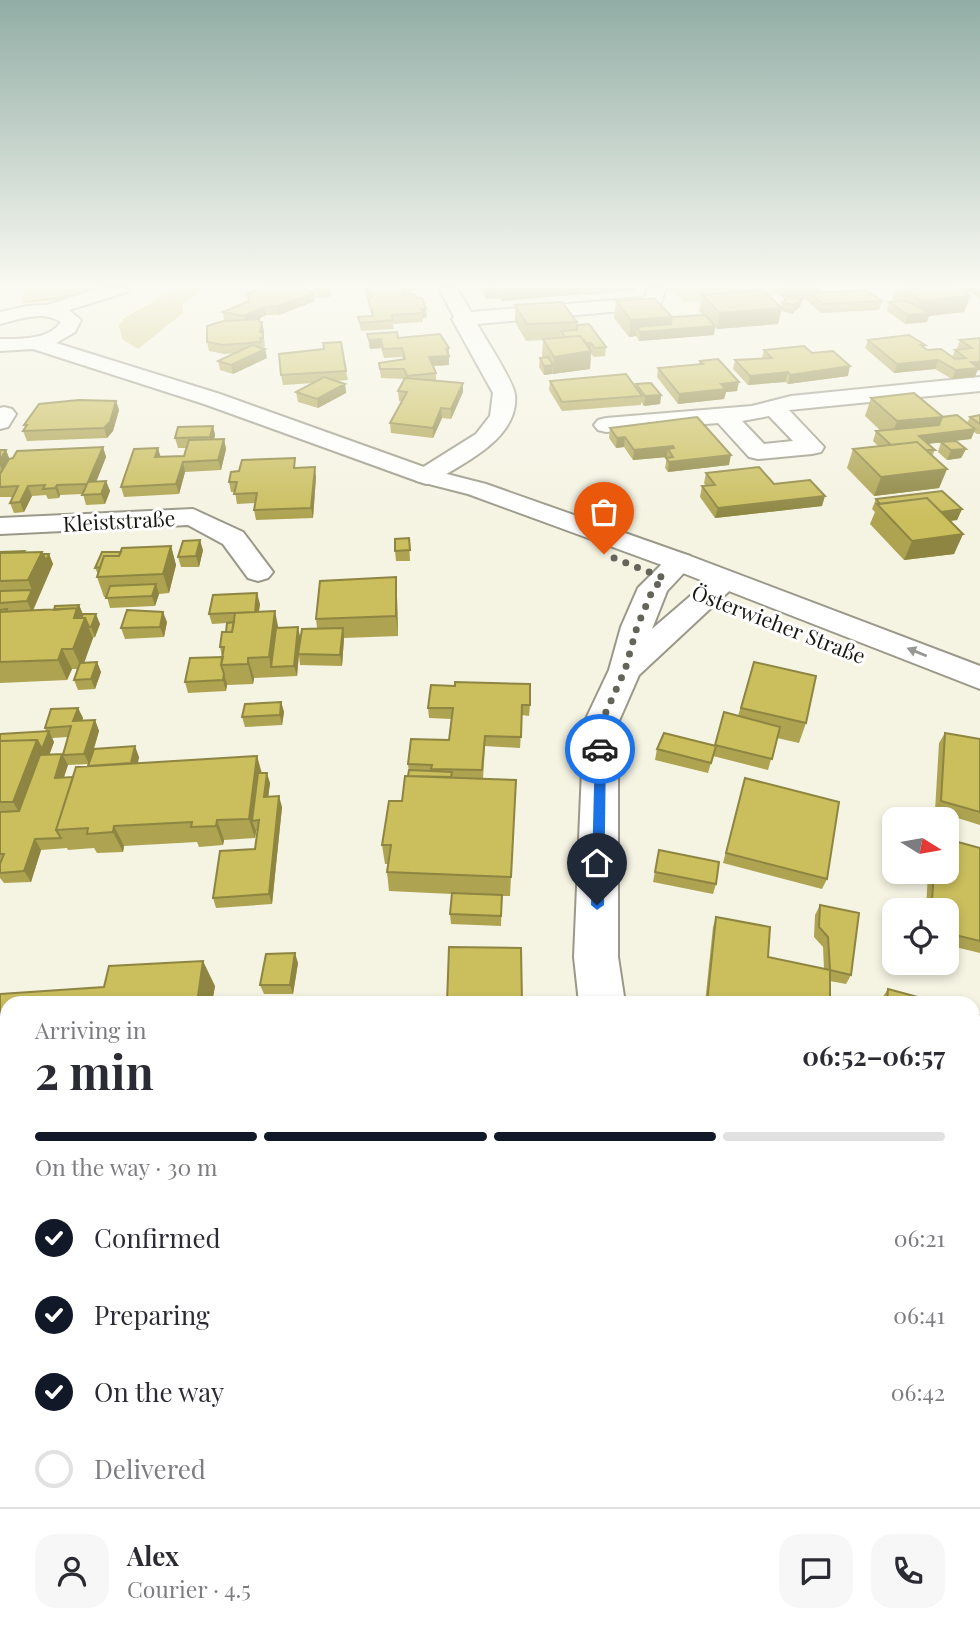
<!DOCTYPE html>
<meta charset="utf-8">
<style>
:root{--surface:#fff;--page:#f7f7f7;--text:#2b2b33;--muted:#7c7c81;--line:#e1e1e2;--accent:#111827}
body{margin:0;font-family:"Playfair Display",serif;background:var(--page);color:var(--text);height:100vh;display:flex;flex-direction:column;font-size:26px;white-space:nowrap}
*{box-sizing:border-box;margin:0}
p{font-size:23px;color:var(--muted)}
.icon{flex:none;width:38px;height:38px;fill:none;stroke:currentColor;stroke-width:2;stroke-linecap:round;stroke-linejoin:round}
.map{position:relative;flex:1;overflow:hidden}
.details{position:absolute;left:0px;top:996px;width:980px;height:653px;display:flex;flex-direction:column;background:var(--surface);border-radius:21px 21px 0 0;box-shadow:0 4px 10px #0003}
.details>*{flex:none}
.needle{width:46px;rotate:101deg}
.controls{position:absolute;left:882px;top:807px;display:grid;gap:14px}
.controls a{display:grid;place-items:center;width:77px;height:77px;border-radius:14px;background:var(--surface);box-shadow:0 4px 10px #0003;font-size:35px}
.pin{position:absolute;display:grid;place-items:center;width:60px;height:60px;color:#fff;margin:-72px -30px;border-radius:50% 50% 50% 0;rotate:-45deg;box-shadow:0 0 7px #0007}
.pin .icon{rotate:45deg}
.courier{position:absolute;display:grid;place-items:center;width:70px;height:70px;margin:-35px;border:5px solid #1a73e8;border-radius:50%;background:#fff;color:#222;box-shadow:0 2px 9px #0007}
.summary em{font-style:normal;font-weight:700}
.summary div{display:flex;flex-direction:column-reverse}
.summary{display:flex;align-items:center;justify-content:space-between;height:119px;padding:0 35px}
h1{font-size:46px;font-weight:700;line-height:52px}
.bar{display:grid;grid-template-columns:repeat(4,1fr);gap:10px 7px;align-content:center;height:84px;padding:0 35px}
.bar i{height:9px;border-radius:5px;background:var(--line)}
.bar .current{background:var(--accent)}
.bar p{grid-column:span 4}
.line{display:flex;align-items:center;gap:18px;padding:0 35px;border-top:2px solid var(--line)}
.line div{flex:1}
.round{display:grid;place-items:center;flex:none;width:74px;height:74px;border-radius:21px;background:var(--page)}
ol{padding:0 35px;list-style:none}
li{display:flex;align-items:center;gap:21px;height:77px}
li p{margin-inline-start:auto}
li .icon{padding:7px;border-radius:50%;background:var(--accent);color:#fff;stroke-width:4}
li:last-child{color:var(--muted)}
li i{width:38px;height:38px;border:4px solid var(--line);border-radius:50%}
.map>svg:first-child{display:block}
</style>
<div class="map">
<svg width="980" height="1648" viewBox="0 0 980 1648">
<rect width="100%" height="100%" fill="#f5f3e2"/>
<path fill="#d0c77d" d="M25 288H90L69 294 21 300Z
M178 288H205L183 304V313L138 349 122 339 119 326 124 318Z
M670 288H826L828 290 684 302Z"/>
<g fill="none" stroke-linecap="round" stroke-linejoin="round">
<path fill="#afa341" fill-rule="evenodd" d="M90 288H102L73 298 26 303 22 301 72 294Z"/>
<g stroke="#9a9889" stroke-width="4">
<path id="street" d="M439 288H457L471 312 640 298 646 296 648 288H666L661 303 643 309 477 324C485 338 514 382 515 395 519 438 465 462 435 481L426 484 417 481 413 476 417 471 476 434 490 416 493 393 452 319 454 317Z
M980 377V391L789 410 824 447 821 452 812 454 758 459 749 457 718 423 606 432 598 430 594 425 598 420 606 418 752 406 791 396ZM769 416 793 441 764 444 742 421Z
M4 407 12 409 16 414 8 427 0 429V408Z
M193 509 243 532 273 572 268 578 258 581 248 578 223 544 188 525 0 534V518Z
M680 553 690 556 694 562 667 591 652 629 716 574 726 571 736 574 741 580 639 675 618 723V957L625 1003H579L574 957 584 723 609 670 621 627 638 588 670 556Z
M973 1222 980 1223V1277L973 1276Z
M643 1642H712L714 1648H644Z"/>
</g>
<g stroke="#9a9889" stroke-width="4">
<path id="secondary" d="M101 288H130L127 292 69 310 81 320 75 332 56 343 220 394 435 471 486 484 690 556 980 666V689L670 568 468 494 417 481 204 404 33 349 0 351V339C20 339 49 340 61 322 42 310 20 319 0 324V312L27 306 47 305Z"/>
</g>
<use href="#street" fill="#fff" fill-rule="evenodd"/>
<use href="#secondary" fill="#fff" fill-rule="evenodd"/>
</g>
<path fill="#aea350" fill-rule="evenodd" d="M315 288H330L331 297 316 298Z
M364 288H416V290H413V294L403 295 427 317 423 318V322L393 324 394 329 361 331 358 317 372 316 369 306 368 298 370 297H367Z
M635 288V291L583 295 582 294 502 301 500 298 486 299 481 289Z
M780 288H817L819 290V292L882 301 879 310 821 313 807 301V299L801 300 800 307 792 314 781 311 778 324 717 329 715 327 714 335 639 341 636 336 629 337 614 318 616 301 672 317 703 315 699 311 702 295 781 307 782 303 785 300 779 294Z
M896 288H980V299L970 292H965L970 296 964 312 929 316 927 322 905 324 887 311 889 302H894L892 300Z
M314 293 315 301 279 315H266L259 319 260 322H262L265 347H262V348L265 349 267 358 233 374 220 370 218 361 235 353 225 354 209 351 207 342 227 321 224 320 223 312 248 301 246 294Z
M515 305 577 322V325L606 347 605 356 594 357 591 354 590 369 544 375 539 367 540 358H543L542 356 543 340 526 341 515 322Z
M367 334 398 338 449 348V365L433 366 436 373V381L463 392 451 419 442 418 433 438 391 433 390 423 402 401H399L398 391 405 379 381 378 379 363 403 359 402 357 384 358 381 348 370 349Z
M980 338 977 371 975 377 952 379 935 369 894 373 865 348 868 340 925 345 924 347 927 350 952 357 955 350 958 349H957L960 340Z
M764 350 812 353 848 376 788 384 785 382 748 385 733 369 735 360 762 358Z
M700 361 737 391 726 392 724 399 678 404 657 377 658 368 699 364Z
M346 371 348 380 336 381 345 384 346 393 318 408 298 402 296 392 314 383 283 385 281 375Z
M550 381 636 387V384L661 395 660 404 644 406 641 402V405L562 411 549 390Z
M871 398 967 423 970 417 980 415V434H977L974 432 971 439 928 444 935 450 932 456 947 469 939 488 874 496 847 468 853 449 878 446 873 441 876 431H881L865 416Z
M116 401 119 410 113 431 107 438 27 441 23 431 25 427 24 425Z
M697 417 729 465 668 472 665 468 667 457 633 460 624 447 616 448 609 438 610 428Z
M213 426 215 435 214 439H224L226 449 221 470 185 472 179 494 124 497 121 487 161 457 184 456 187 448H178L175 438Z
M941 442 966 449 961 458 947 460 938 452Z
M103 447 106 457 96 482 106 481 110 491 105 504 86 505 83 494 60 495 59 498 48 499 46 495 32 496 24 512 14 513 10 503 13 497H0V450H6L9 459Z
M297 468 316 477 313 518 256 520 254 510 255 503 237 504 235 492H231L229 482Z
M706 473 774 484 822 506 715 518 700 497 702 486H706L704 483Z
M876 499 962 509 957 520 949 521 963 534 954 554 904 560 870 524 875 512 872 509Z
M409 538 410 561H396L395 551Z
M171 546 176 565 169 593 159 594 155 606 110 608 107 597H104L97 577 98 574 95 568 121 552Z
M203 550 199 567H181L178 557Z
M0 552H42L43 554H49L53 564 33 611 54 610 79 605 83 615 100 624 95 637 93 638 84 662H97L101 672 95 689 78 690 74 680 77 669H72L67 680 0 683Z
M396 577 397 597 398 636 344 638 342 666 300 665 299 656 297 676 254 678 253 684 227 685 226 691 188 693 185 682 222 657 220 647 226 632 227 623 212 624 209 614 260 604 259 611 279 628 298 627 300 637 317 628 316 619Z
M167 622 164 637 125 639 121 628Z
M754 662 806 723 799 743 777 738 768 770 713 756 708 773 655 760 657 749 715 745 738 716Z
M281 702 284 712 282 725 245 727 242 717Z
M530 705 529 716 522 715 520 748 485 746 483 779 516 780 510 896H502L501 926 451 924 450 914 452 894 389 891 387 872 388 864H385L382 845 402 801 409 772 408 764 449 740 451 719 429 718 428 708Z
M78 708 83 718 82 721 95 720 99 731 94 749 139 757 138 763 257 756 262 773 270 783 268 797 282 807 272 904 216 908 213 898 255 849 258 831H256L255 838 224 840 223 845 199 847 197 842 124 846 123 852 97 853 94 848 68 850 67 848 41 850 31 882 4 883 0 878V734L46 731 45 728ZM68 737 62 754 49 755 54 742 52 738ZM89 764 88 766 73 777H64L68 765Z
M945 733 980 739V825L935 811 939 743Z
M745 778 827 879 822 889 723 863Z
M980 848V953L947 945V910H926L928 872H947Z
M659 850 716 884 713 894 653 882Z
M820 905 851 975 846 984 830 981V1003H705L713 927 716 917 768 957 824 969 823 947 814 937 815 915Z
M298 963 293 994H264L260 985Z
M215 986 212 1003H7V1113H0V994Z
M888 989 924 1003H882V998Z
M973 1013 980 1015V1148L973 1146Z
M7 1396V1554L2 1575H0V1397Z"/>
<path fill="#8d8541" d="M502 288H582V294L502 301Z
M961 288H971L970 292 960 293Z
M501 289 500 298 486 299V291Z
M314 293 315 301 279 315 278 306Z
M970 296 964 312 929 316 927 322 905 324 908 315 917 314 922 301Z
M802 299 800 307 792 314 794 305Z
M265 307 266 315 245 325 244 316Z
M782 308 778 324 717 329 720 313Z
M421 309H426L427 317 423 318Z
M672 317 670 330 715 326 714 335 639 341 640 332 637 327 636 336 629 337 631 320Z
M262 322 264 331 263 334 265 347 263 335 260 332Z
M260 338 262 350 265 349 267 358 233 374 231 365 262 350Z
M381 339V348L370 349 369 340Z
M591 343 590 352 591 351 590 369 553 374 554 357 570 345Z
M449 356V365L430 366 429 357Z
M938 360 935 369 894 373 897 364Z
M971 362H980V370L977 371 975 377 952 379 956 370Z
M553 365 552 374 544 375V366Z
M850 366 848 376 788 384 790 375Z
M788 372 785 382 748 385 750 376Z
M739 382 737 391 726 392 724 399 678 404 679 394 721 384Z
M463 383V392L451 419V409Z
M345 384 346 393 318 408 317 399Z
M661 395 660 404 644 406 645 396Z
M116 401 119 410 113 431 107 438 104 428Z
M441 408 442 418 433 438V428Z
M943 417 975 429 971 439 915 445 890 440 897 421Z
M213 426 215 435 212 447 210 437Z
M625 437 624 447 616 448 617 438Z
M224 439 226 449 221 470 218 460Z
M673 446 672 454 668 449 667 457 633 460 634 450Z
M103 447 106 457 92 492 88 482Z
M158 448 161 458 155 457Z
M966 449 961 458 947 460 951 450Z
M6 450 10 460 3 472 0 465V460Z
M731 455 729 465 668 472 669 462Z
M183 462 185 472 179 494 176 484Z
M315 467 316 477 313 518 311 508Z
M947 469 939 488 874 496 881 477Z
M106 481 110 491 105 504 101 494Z
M57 485 60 495 59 498 55 488Z
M28 486 32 496 24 512 20 502Z
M825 496 822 506 715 518 718 508Z
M962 509 957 520 925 524 929 513Z
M963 534 954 554 904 560 912 541Z
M200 540 203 550 199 567 196 556Z
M171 546 176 565 169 593 163 574Z
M42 552 50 571 32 612 27 601 32 590 28 580Z
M49 554 53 564 50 571 46 561Z
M396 577 397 597 398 636 396 616Z
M156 584 159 594 155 606 152 596Z
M257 593 260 604 257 622 255 612Z
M79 605 93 638 82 669 73 649 74 618Z
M275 611 279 631 271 667 269 657Z
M163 612 167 622 164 637 160 627Z
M96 614 100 624 95 637 91 627Z
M298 627 300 637 297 676 294 666Z
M343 628 344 638 342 666 340 655Z
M62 649 72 669 67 680 58 660Z
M248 658 254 678 253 684 248 664Z
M97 662 101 672 95 689 91 679Z
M224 674 227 684 226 691 223 680Z
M281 702 284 712 282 725 280 715Z
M78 708 83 718 78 732 73 721Z
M95 720 99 731 89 764 84 754Z
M49 731 54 742 25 822 13 802 37 740Z
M135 746 139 757 133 784 128 773Z
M62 754 68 765 60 788 55 778Z
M257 756 262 776 252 821 256 831 255 838 249 819Z
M267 773 270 783 267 808 264 797Z
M279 796 282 807 272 904 269 894Z
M217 820 224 840 223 845 216 826Z
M114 826 124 846 123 852 113 832Z
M35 839 41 850 31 882 24 871Z
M295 953 298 963 293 994 290 985Z
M203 961 215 986 212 1003H197Z
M0 1530 7 1531V1554L2 1575H0Z"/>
<path fill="#cabe5d" stroke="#8d8541" stroke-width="2" d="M262 288H302L314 293 278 306 265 307 244 316 223 312 249 301V295L246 294Z
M369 288H401L403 295 415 294 417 298H422L426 309H421L423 313 392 315 393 320 360 323 358 317 373 316 368 298 372 297Z
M485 288H500L501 289 486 291Z
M784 288H817L819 290 788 292Z
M903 288H958L970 296 922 301Z
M762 290 782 308 720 313 702 295Z
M866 290 882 301 823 304 809 293Z
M789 296 802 299 794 305 782 303Z
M654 298 672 317 631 320 616 301Z
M907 301 930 313 908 315 889 302Z
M562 302 577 322 527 324 515 305Z
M705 315 715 326 640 332 637 327 671 324 672 317Z
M259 319 260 322H262L260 332H263V338H260L261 342 223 345 207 342V326L223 321Z
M589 324 606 347 595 348 591 343H586L580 336 565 337 561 331 577 330V325Z
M397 332 398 338 440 334 449 348 446 349 449 356 429 357 436 373 407 376 404 369H380L379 363 405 359 402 348 383 349 381 339 369 340 367 334Z
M909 335 925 345H921L927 350 941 349 955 359 966 358 955 350 972 348 960 340 980 338V362H971L978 368 956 370 938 360 897 364 868 340Z
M580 336 591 351 554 357 543 339Z
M341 342 346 371 281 375 279 354 324 349 323 343Z
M252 345 265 349 231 365 218 361Z
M804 346 812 353 833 351 850 366 790 375 788 372 750 376 735 360 772 358 764 350Z
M548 357 553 365 544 366 540 358Z
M718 359 739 382 721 384 726 389 679 394 658 368 703 364 700 361Z
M626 374 642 396 562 402 550 381Z
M324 377 345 384 317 399 296 392Z
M405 378 463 383 451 409 441 408 433 428 390 423 407 392 398 391Z
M651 383 661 395 645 396 636 384Z
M914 393 943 417 897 421 871 398Z
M79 400 116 401 110 422 104 428 23 431 27 425H24L39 404Z
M957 415 975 429 919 436 935 450H926L917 442 891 445 876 431 939 425 942 417Z
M980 415V424L970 417Z
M697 417 731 455 669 462 666 458 673 457 668 449 674 448 673 446 634 450 625 437 617 438 610 428Z
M213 426 210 437 175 438 178 427Z
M224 439 218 460 183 462 176 484 121 487 134 449 158 448 155 457 184 456 189 440Z
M956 441 966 449 951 450 941 442Z
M917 442 947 469 881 477 853 449Z
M103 447 88 482 106 481 101 494 82 495 87 484 57 485 55 488 43 489 45 485 28 486 20 502 10 503 18 486 0 487V474L9 459 13 458 17 451Z
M0 450H6L0 460Z
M295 458 294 468 315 467 311 508 254 510 257 493 234 494 237 482H229L231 472 239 471 242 460Z
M759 467 774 484 810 480 825 496 718 508 702 486 715 485 706 473Z
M942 491 962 509 941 512 927 498 880 504 876 499Z
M927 498 963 534 912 541 877 504Z
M409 538 410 550 395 551V539Z
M200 540 196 556 178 557 183 541Z
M171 546 163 574 97 577 104 556H119L122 548Z
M24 551 23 552 0 553V552Z
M42 552 28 580 0 581V553Z
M102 552H121L119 556H104L100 567 95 568Z
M43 554H49L46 561Z
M396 577V616L316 619 320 581Z
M156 584 152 596 106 598 110 586Z
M32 590 27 601 0 603V591Z
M257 593 255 612 209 614 213 595Z
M79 605 74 618 77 608 54 610 55 606Z
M77 608 74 618H85L73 649H62L58 660 0 662V612Z
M7 609 6 612H0V610Z
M127 610 163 612 160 627 121 628Z
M275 611 269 657 248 658V664L221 665 224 647H220L222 632H232L235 613Z
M83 614H96L91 627H89L85 618H81Z
M234 622 232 632H226L227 623Z
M298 627 294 666 271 667 276 628Z
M343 628 340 655 298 654 302 629Z
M223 657 221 665 224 674 223 680 185 682 190 658Z
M97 662 91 679 74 680 80 663Z
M754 662 816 676 806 723 741 708Z
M455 682 530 684V705H522L521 737 485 736 482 770 431 769 432 765 408 764 411 739 449 740 453 708H428L431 685 455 686Z
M281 702 280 715 242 717 245 704Z
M78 708 73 721 95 720 84 754 63 755 71 726 45 728 51 709Z
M724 712 780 727 772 759 715 745Z
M49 731 42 749 37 740 0 741V734Z
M664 733 716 746 711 763 657 749Z
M945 733 980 739V812L941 801Z
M37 740 13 802H0V741Z
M135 746 131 763 88 766 94 749Z
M62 754 55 778 73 777 56 830 61 838 35 839 24 871 0 873V864L4 854H0V812L19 811 40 755Z
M257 756 249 819 217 820 216 826 191 827 192 822 114 826 113 832 87 834 88 828 56 830 76 767Z
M409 770 452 772 451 777 408 776Z
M258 773H267L264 797 279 796 269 894 213 898 220 851 255 849 259 820 252 821Z
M405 776 516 780 511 877 387 872 391 845H382L389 801H402Z
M745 778 839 802 827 879 726 853Z
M947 839 980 848V941L947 933V910H942V903L932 900 934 872H947Z
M659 850 719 862 716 884 655 872Z
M452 893 502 895 501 916 450 914Z
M820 905 859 913 851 975 830 970V1003H707L716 917 770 927 768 957 830 970 828 937 819 927Z
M449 947 521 948 522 1003H447Z
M295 953 290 985H260L266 954Z
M203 961 197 1003H7V1089H0V994L104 987 109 966Z
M888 989 925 999 924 1003H887Z
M344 1000H395L394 1003H344Z
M973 1013 980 1015V1038L973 1036Z
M973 1036 980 1038V1127L973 1125Z
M980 1361V1444H973V1362Z
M7 1396V1525L0 1526V1397Z
M980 1445V1549L973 1550V1446Z
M363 1642H418V1648H362Z
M418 1642H546L547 1648H418Z"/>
<defs><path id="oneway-solid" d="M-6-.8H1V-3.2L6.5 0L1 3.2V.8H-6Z" transform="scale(1.75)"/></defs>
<use fill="#979794" href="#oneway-solid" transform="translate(917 652) rotate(-158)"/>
<linearGradient id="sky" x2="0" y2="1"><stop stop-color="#91ada5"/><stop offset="0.55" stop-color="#fafaf2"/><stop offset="1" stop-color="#fafaf2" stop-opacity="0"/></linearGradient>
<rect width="980" height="519" fill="url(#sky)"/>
<path fill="#1a73e8" d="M600 745 606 749 604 905 597 910 591 905 595 749Z"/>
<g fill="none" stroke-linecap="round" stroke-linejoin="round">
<path stroke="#65645b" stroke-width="7" stroke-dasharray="0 12.6" d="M600 749 601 723 625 670 637 627 653 589 664 578 604 554"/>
</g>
<g text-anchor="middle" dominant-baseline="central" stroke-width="6" stroke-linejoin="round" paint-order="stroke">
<g font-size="21" fill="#181712" stroke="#fff">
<text transform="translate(119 520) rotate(-3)">Kleiststraße</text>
<text transform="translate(779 623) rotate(21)">Österwieher Straße</text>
</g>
</g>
</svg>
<div class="controls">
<a><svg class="needle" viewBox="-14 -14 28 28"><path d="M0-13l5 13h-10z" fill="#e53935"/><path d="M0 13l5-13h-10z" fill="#7c7c81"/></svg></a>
<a><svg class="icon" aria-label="locate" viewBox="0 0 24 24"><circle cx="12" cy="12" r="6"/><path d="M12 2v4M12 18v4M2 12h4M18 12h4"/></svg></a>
</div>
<div class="pin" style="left:604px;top:554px;background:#ea580c"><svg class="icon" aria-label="bag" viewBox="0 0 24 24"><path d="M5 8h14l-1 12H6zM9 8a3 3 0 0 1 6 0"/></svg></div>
<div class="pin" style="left:597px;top:905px;background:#1f2937"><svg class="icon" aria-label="home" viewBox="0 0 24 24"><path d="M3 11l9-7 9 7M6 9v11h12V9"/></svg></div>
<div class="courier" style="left:600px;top:749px"><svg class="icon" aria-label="car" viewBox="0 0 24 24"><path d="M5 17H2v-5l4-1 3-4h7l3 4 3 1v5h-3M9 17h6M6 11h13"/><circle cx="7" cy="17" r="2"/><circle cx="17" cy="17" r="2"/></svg></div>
<section class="details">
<div class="summary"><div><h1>2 min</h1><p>Arriving in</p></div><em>06:52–06:57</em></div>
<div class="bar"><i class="current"></i><i class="current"></i><i class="current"></i><i></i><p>On the way · 30 m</p></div>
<ol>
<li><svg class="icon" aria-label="check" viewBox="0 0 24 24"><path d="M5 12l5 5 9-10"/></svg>Confirmed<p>06:21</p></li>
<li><svg class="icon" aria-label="check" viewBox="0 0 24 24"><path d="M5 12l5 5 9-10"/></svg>Preparing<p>06:41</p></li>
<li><svg class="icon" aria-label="check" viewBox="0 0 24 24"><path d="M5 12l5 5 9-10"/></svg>On the way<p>06:42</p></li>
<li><i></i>Delivered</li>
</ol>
<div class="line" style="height:126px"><a class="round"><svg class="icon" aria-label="person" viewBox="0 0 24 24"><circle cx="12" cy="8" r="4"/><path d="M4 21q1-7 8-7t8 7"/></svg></a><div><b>Alex</b><p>Courier · 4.5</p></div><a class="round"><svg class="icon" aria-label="chat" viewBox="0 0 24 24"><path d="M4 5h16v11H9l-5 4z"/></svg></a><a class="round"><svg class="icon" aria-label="phone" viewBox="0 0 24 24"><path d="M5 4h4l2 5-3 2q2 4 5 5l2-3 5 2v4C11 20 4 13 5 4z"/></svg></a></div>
</section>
</div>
